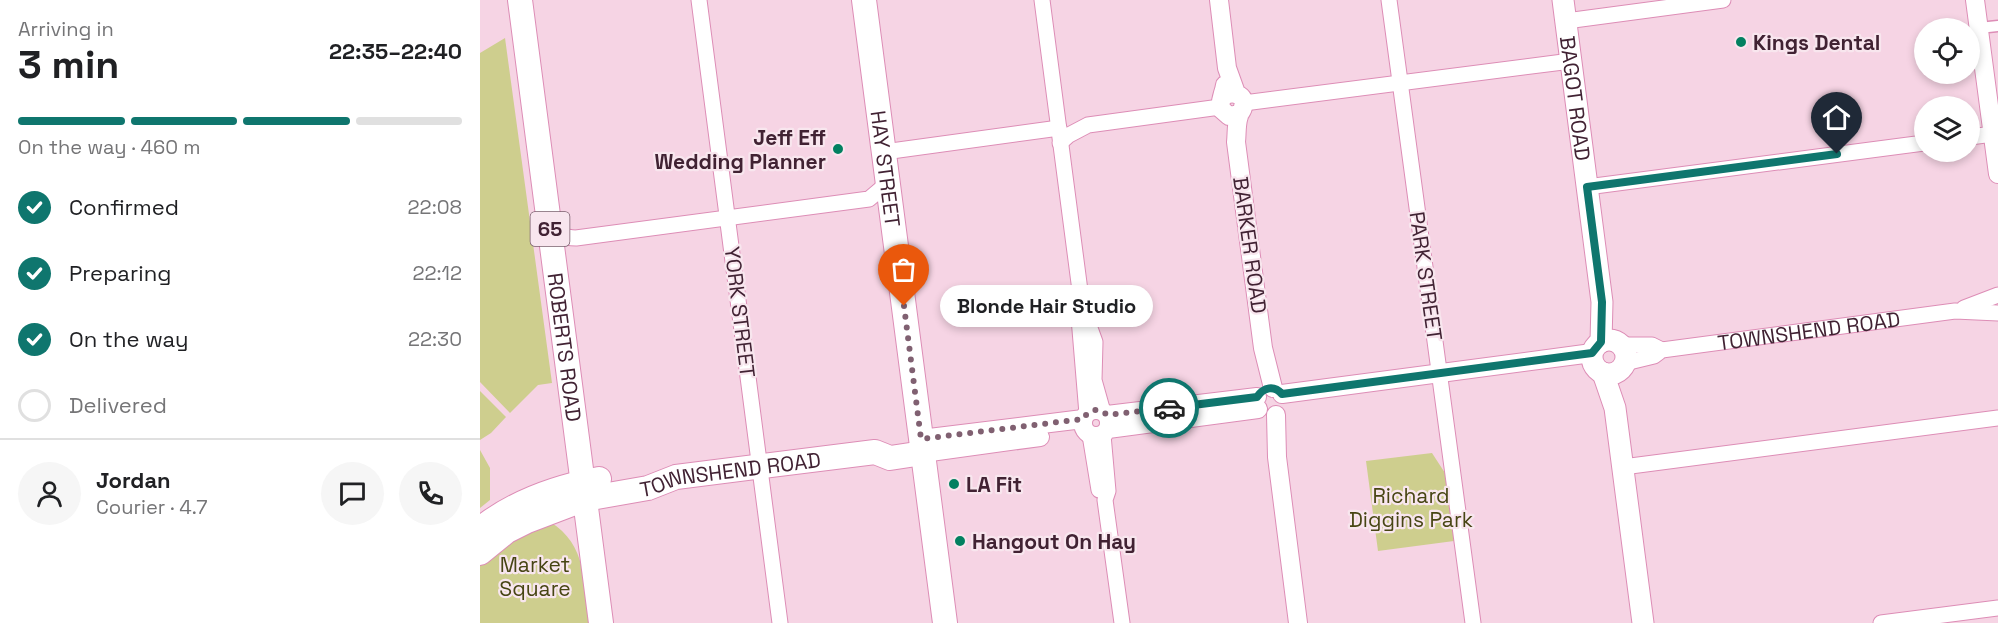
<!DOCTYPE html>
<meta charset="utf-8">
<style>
:root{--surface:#fff;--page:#f6f6f6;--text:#202124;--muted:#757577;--line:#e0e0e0;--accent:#0f766e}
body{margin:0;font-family:"Space Grotesk",sans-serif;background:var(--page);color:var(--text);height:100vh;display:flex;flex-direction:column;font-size:22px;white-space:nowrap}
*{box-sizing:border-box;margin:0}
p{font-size:20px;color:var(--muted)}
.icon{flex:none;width:33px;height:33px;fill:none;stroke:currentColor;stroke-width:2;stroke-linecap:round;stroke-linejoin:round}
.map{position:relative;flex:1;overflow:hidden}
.side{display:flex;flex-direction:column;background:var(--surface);width:480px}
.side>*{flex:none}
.controls{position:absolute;left:1434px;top:18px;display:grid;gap:12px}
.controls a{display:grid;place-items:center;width:66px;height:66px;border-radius:50%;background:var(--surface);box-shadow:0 3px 9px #0003;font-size:30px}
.pin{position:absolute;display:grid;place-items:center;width:51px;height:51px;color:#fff;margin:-62px -26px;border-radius:50% 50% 50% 0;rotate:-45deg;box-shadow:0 0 6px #0007}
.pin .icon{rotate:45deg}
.courier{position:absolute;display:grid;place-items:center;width:60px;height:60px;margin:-30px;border:4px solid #0f766e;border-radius:50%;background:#fff;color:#222;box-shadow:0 2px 8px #0007}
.bubble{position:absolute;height:42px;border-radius:21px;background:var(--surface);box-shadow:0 3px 9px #0003;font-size:20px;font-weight:800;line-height:42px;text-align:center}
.summary em{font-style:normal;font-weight:800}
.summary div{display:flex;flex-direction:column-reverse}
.summary{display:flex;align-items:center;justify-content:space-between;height:102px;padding:0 18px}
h1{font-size:39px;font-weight:800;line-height:45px}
.bar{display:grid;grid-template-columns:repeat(4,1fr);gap:9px 6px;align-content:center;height:72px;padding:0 18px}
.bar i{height:8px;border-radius:4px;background:var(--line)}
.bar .active{background:var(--accent)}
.bar p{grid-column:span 4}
.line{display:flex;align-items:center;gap:15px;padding:0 18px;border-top:2px solid var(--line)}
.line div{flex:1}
.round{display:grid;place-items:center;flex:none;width:63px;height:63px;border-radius:32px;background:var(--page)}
ol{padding:0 18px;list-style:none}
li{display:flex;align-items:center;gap:18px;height:66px}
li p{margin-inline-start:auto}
li .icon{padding:6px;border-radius:50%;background:var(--accent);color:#fff;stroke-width:4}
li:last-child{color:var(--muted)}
li i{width:33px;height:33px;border:3px solid var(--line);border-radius:50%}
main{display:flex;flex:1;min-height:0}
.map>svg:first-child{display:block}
</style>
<main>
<section class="side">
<div class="summary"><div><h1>3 min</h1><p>Arriving in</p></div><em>22:35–22:40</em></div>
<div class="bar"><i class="active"></i><i class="active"></i><i class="active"></i><i></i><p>On the way · 460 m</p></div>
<ol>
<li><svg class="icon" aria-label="check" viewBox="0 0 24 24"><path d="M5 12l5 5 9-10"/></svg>Confirmed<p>22:08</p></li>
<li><svg class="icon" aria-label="check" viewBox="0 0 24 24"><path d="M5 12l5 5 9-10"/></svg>Preparing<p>22:12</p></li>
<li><svg class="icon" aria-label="check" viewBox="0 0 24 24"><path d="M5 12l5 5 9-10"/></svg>On the way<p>22:30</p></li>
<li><i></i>Delivered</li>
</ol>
<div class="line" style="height:108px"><a class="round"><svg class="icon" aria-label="person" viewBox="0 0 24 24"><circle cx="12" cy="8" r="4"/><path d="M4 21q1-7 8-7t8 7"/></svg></a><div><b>Jordan</b><p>Courier · 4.7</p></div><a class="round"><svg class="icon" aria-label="chat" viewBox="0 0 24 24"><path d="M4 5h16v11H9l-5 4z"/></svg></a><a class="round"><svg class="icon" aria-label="phone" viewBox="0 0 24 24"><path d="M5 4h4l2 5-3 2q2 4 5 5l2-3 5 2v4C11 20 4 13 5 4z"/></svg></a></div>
</section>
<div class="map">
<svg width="1518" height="623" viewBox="0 0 1518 623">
<rect width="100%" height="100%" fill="#f6d4e4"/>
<path fill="#cece8e" d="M25 38 72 383 58 385 30 413 0 382V53Z
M0 391 26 417 11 433 0 440Z
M0 450 10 468V500L0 508Z
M952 453 965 473 974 541 898 551 886 461Z
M70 522C107 544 104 584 109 623H0V562L30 537Z"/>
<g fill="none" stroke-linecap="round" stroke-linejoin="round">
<g stroke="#dd8db6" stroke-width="13">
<path id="pedestrian" d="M1499 28 1518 26"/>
</g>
<g stroke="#dd8db6" stroke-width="17">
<g id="minor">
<path d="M219 0 300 623"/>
<path d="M562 0 602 306 615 342 614 380 623 412"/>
<path d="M909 0 993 623"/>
<path d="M1086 21 1243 0"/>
<path d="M764 103 1091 61"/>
<path d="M1490 137 1513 134"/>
<path d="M580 143 589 135 608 125 740 107"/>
<path d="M404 152 579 128"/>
<path d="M1107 187 1444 143"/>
<path d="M70 222C77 233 83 238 96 238L389 199 402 188 406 177"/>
<path d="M1484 308 1518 295"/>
<path d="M602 309 599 318 607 414"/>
<path d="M1141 345H1172L1182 350"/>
<path id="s1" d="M1145 363 1174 356 1182 350 1475 311 1518 313"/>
<path d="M610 435 619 490"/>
<path d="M623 435 628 491 625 500 642 623"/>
<path d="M1143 467 1518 418"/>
<path d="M1401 623 1518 608"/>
</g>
</g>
<g stroke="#dd8db6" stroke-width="20">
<path id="tertiary" d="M739 0 747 68 756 93
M1495 0 1518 174
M745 85C744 93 739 101 741 109L749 116 759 114
M744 96C752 91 767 94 763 107 763 110 759 114 759 116 756 124 757 134 756 142L783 348 793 388
M802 394 1112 353
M603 423a13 13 0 1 1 26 0a13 13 0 1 1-26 0Z
M627 415 777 397
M796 415 797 457 818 623
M628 429 778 409
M441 439 603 419
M443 453 560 437"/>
</g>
<g stroke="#dd8db6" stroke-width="23">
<g id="secondary">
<path id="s2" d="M1083 0 1122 302 1121 342"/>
<circle cx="1129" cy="357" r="17"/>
<path d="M1123 373 1135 408 1163 623"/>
</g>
</g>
<g stroke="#dd8db6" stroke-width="26">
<g id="primary">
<path id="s3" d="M40 0 121 623"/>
<path id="s4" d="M384 0 465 623"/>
<path d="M0 529C34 502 76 487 119 479"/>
<path id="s5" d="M0 553 27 531 47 521 105 499 168 488 196 477 395 452 410 458 443 453"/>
</g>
</g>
<use href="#pedestrian" stroke="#fff" stroke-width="10"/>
<use href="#minor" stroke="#fff" stroke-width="15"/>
<use href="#tertiary" stroke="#fff" stroke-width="18"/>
<use href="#secondary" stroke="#fff" stroke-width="21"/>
<use href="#primary" stroke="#fff" stroke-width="24"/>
</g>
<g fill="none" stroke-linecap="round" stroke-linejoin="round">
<path stroke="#806071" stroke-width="6" stroke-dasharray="0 10.8" d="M424 306 441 439 603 419C609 409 618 407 627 415L689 408"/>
<path stroke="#0f766e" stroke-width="8" d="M689 408 777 397C784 387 794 385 802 394L1112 353 1121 342 1122 302 1107 187 1357 154"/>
</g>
<g fill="#028060" stroke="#f8e6ee" stroke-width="2">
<circle cx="1261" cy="42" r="6"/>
<circle cx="358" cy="149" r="6"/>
<circle cx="474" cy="484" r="6"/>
<circle cx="480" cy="541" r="6"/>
</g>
<g text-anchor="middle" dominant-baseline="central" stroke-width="4.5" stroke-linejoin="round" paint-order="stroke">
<rect fill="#f8e6ee" stroke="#785d6b" stroke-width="1.5" x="50.5" y="212" width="39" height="34" rx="4.5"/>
<g font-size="20" font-weight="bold" fill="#412233">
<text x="70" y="229">65</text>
</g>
<g font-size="21" font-weight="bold" fill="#412233" stroke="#f8e6ee" text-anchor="start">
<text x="1273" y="42">Kings Dental</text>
<text x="346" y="137" text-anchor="end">Jeff Eff<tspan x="346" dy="24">Wedding Planner</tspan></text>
<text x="486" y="484">LA Fit</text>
<text x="492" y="541">Hangout On Hay</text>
</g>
<g font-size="21" fill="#412233" stroke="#f8e6ee">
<text stroke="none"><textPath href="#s2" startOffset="99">BAGOT ROAD</textPath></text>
<text stroke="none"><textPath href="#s4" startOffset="170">HAY STREET</textPath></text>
<text transform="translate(770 245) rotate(82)">BARKER ROAD</text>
<text transform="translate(946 276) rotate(82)">PARK STREET</text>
<text transform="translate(260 312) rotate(83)">YORK STREET</text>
<text stroke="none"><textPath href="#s1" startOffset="188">TOWNSHEND ROAD</textPath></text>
<text stroke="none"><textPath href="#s3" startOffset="350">ROBERTS ROAD</textPath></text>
<text stroke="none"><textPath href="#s5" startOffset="267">TOWNSHEND ROAD</textPath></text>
</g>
<g font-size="21" fill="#474513" stroke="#f8e6ee">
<text x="931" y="495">Richard<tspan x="931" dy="24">Diggins Park</tspan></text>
<text x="55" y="564">Market<tspan x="55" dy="24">Square</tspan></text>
</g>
</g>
</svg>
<div class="controls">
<a><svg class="icon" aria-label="locate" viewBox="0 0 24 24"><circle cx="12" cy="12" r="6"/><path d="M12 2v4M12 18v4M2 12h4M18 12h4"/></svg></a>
<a><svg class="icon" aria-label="layers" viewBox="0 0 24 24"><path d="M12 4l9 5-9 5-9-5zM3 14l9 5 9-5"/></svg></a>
</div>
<div class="pin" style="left:424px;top:306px;background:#ea580c"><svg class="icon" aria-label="bag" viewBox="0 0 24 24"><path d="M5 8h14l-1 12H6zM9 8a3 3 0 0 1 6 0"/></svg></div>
<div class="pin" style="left:1357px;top:154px;background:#1f2937"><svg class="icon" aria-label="home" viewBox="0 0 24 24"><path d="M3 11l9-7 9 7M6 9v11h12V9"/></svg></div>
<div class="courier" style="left:689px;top:408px"><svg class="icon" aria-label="car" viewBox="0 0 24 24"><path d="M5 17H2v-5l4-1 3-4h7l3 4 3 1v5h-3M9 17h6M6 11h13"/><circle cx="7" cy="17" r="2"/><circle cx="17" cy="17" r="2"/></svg></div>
<div class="bubble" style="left:460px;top:285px;width:213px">Blonde Hair Studio</div>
</div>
</main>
